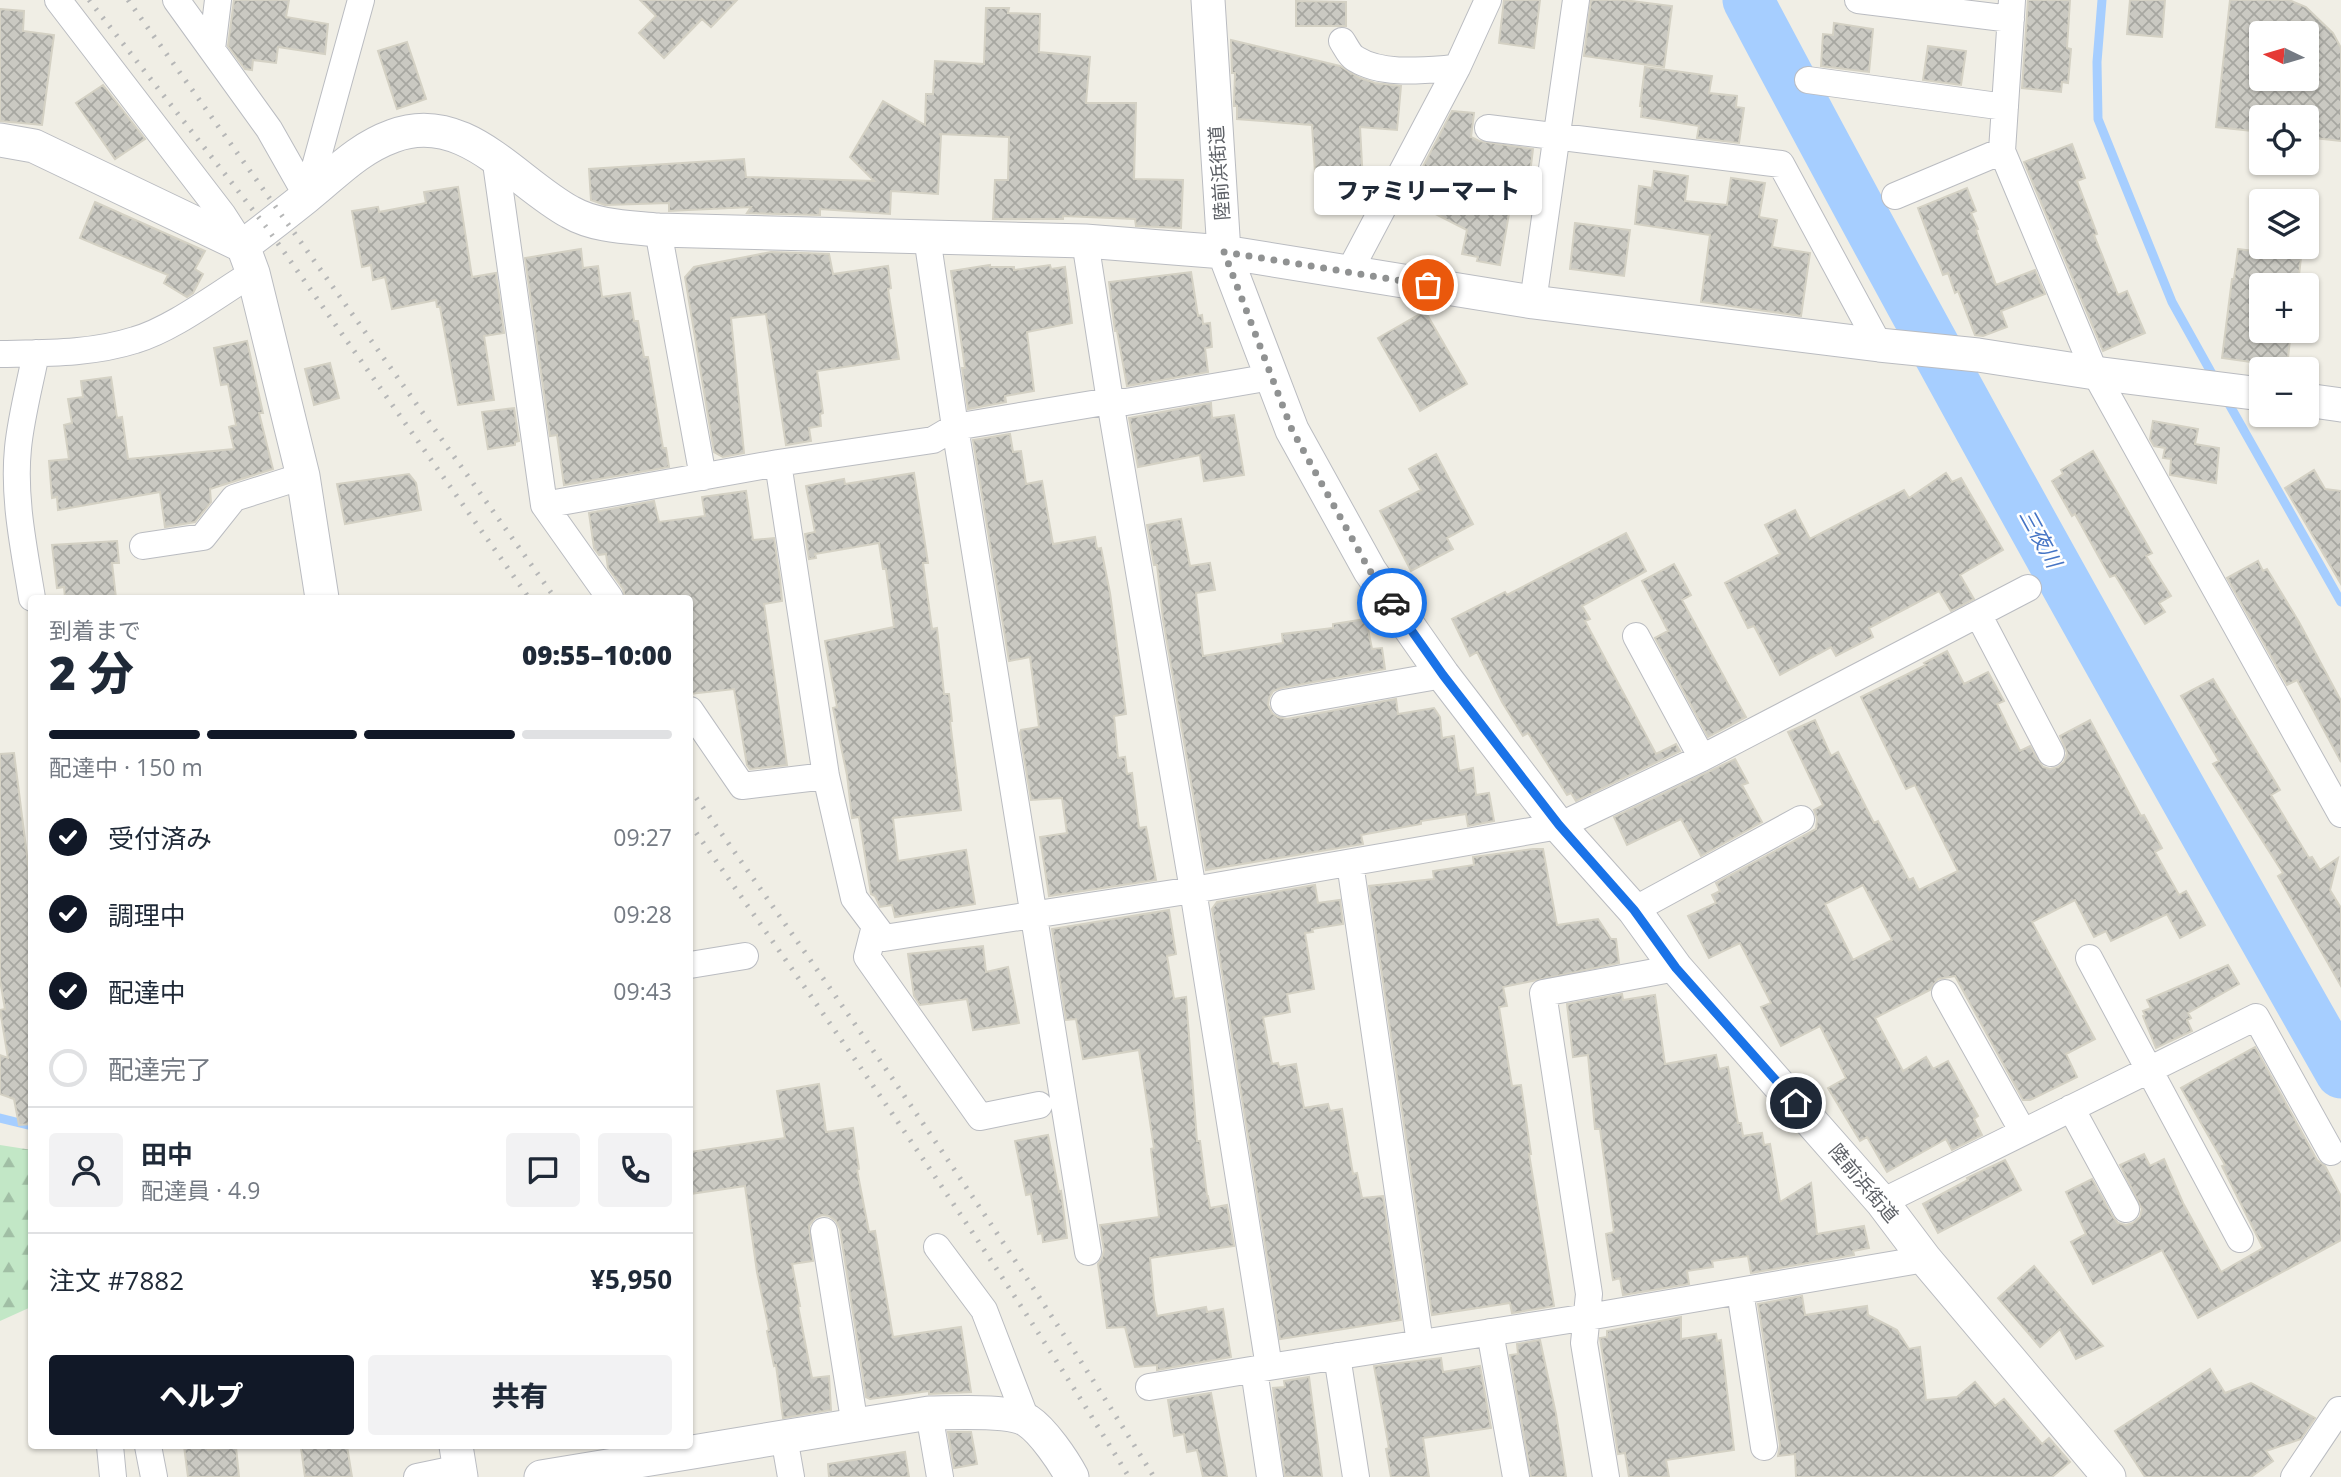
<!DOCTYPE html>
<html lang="ja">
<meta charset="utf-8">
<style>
:root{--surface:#fff;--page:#f2f2f3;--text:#1f2937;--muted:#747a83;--line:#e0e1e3;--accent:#111827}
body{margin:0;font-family:"Open Sans","Noto Sans JP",sans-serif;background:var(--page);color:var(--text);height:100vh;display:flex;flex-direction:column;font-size:26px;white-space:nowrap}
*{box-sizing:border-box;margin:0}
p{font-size:23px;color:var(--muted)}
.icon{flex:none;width:38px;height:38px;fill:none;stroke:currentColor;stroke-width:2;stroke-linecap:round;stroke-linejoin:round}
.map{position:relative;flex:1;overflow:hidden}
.panel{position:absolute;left:28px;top:595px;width:665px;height:854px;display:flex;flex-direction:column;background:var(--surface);border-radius:7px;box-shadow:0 2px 5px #0004}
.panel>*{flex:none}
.needle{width:46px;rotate:275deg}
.tools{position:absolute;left:2249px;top:21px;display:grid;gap:14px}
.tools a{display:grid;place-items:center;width:70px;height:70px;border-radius:7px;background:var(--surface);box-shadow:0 2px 5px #0004;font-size:35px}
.pin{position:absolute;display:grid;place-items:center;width:60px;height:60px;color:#fff;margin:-30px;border:4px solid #fff;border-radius:50%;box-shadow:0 2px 7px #0007}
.courier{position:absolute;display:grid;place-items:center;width:70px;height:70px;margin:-35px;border:5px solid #1a73e8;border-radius:50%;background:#fff;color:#222;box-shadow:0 2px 9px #0007}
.bubble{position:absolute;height:49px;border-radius:7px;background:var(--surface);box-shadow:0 2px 5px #0004;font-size:23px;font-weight:800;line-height:49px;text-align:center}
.overview em{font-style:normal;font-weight:800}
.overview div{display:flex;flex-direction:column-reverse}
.overview{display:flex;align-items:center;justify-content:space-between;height:119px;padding:0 21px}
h1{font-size:46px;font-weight:800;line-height:52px}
.bar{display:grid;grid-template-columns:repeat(4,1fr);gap:10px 7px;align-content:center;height:84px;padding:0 21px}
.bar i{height:9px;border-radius:5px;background:var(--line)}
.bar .on{background:var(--accent)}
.bar p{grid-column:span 4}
.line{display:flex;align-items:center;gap:18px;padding:0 21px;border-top:2px solid var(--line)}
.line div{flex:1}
.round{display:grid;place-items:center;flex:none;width:74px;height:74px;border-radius:7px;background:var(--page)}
ol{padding:0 21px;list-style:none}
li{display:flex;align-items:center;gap:21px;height:77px}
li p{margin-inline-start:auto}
li .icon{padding:7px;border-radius:50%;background:var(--accent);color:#fff;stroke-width:4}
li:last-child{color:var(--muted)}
li i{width:38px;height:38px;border:4px solid var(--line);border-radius:50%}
.primary-button{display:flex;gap:14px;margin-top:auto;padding:14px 21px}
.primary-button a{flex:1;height:80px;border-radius:7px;background:var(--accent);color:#fff;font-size:28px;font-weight:800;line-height:80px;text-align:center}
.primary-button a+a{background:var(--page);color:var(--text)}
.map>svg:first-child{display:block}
</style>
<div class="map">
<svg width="2341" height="1477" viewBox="0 0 2341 1477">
<defs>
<pattern id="forest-firs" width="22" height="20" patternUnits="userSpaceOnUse" patternTransform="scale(1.75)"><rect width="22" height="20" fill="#c2e7c6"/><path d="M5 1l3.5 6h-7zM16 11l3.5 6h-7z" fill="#a1bfa5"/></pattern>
<pattern id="building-cross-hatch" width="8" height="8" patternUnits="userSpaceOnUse" patternTransform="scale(1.75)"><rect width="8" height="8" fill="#cac9c2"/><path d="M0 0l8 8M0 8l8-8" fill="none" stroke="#a7a7a1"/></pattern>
</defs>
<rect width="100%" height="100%" fill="#f0eee5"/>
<path fill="url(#forest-firs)" d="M0 1145 32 1150 31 1307 0 1321Z"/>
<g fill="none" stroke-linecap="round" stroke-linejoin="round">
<path stroke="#a6ceff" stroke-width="9" d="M2102 0 2097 62 2098 119 2172 302 2216 381
M2225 397 2341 602
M0 1118 32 1126"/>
<path stroke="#a6ceff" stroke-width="51" d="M1748 0C1939 361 2139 717 2341 1073"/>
</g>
<path fill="url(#building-cross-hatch)" stroke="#d4d1c4" stroke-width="2" fill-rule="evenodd" d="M234 0H289L286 17 328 24 325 54 278 47 276 63 253 60 252 70 245 69 228 46Z
M640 0H737L711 27 702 19 664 58 639 33 656 16Z
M1504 0H1540L1534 48 1499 43Z
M1591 0H1623L1672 6 1664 67 1584 56Z
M2028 0H2070L2067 48 2071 49 2068 83 2062 82 2061 92 2022 88Z
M2130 0H2165L2162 37 2127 34Z
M2230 0H2289L2306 7 2333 33 2341 48V141L2306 137V117H2261V132L2216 127ZM2261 33H2306V79H2261Z
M1296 1 1346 2V26H1296Z
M986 8H1009L1008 13 1040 14 1039 52 1090 57 1086 103H1136L1134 179 1183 180 1181 228 1136 226 1135 219 1063 216V219H993L995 180H1008L1009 137 939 134 941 135 938 194 891 191 890 214 820 209V215L747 213 751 207 669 211V203L605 205 591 200 589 169 744 159 746 177 874 181 850 157 883 101 925 125 926 94H933L935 61 984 64Z
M0 9 24 11 23 31 54 35 42 125 0 121Z
M1834 23 1873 29 1869 72 1821 66 1823 34 1833 35Z
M1231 40 1340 66 1360 78 1375 83 1401 86 1397 130 1360 127 1364 202 1317 204 1312 125 1237 119V106H1234V102L1235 73H1232Z
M407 42 426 99 397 109 378 51Z
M1928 46 1966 51 1961 85 1923 80Z
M1645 67 1712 76 1709 93 1737 96 1736 107 1744 108 1739 143 1697 138 1699 126 1641 117 1642 106H1640Z
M103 85 145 139 115 159 76 103Z
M1452 111 1474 113 1471 137 1479 141 1533 149 1528 190 1522 189 1519 209 1510 208 1500 265 1477 261 1478 257 1462 254 1467 230 1406 199Z
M2072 144 2085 178 2077 181 2097 234 2094 235 2118 295 2127 291 2145 333 2103 351 2024 162Z
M1654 171 1688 176 1685 201 1727 205 1731 178 1765 183 1759 217 1777 220 1772 247 1810 253 1801 316 1701 302 1710 235 1635 224 1639 186 1652 188Z
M458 187 472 277 496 273 504 333 484 336 494 400 458 405 440 307H437L436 300 392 309 385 277 373 280 371 265 362 267 352 211 378 207 379 212 426 203 424 192Z
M1967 188 1976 211 1971 213 1978 229 1976 230 1996 285 2035 270 2045 294 2001 311 2007 327 1983 336 1975 335 1958 291 1955 293 1948 273 1943 275 1918 208Z
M95 202 205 251 195 269 203 274 193 293 187 297 164 283 168 275 80 238Z
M1575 223 1630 230 1624 276 1570 269Z
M581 249 583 268 598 266 602 297 630 293 634 321H638L644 357H648L663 448H666L669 467 564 485 557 435 550 436 525 258Z
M2238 249 2301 257 2298 285H2261V331H2291L2287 367 2222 358 2232 279H2234Z
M771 252 829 254 833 274 888 266 891 288 888 289 899 359 817 371 823 413 820 414 821 426 809 428 811 441 786 445 766 314 731 318 744 453 723 457 714 452 685 277 694 267Z
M990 265V267H1014V270L1050 265 1051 269 1065 267 1072 323 1027 332 1034 391 1005 396 1006 402 968 409 962 368H965L951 271Z
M1191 272 1198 316 1202 315 1203 324 1210 323 1212 347 1205 348 1208 372 1127 386 1117 331H1115L1109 282Z
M1425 311 1467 384 1420 411 1378 338Z
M247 341 263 413H259L273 469 210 489 211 502 195 522 165 527 160 492 58 510 57 497 52 498 49 461 69 459 64 425 72 423 68 399 83 397 81 381 111 377 117 418 122 417 128 459 234 449 229 427 236 425 228 384 221 385 214 348Z
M330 363 339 398 314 405 305 369Z
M1211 403 1212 418 1234 415 1244 475 1204 481 1200 455 1138 467 1129 418Z
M514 408 519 441 515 442V445L488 449 482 412Z
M2153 421 2198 429 2195 444 2219 448 2216 483 2170 475 2171 459 2163 458 2165 448 2154 446 2150 439Z
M1010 434 1013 452 1021 451 1026 484 1042 481 1053 544 1095 537 1097 549 1101 548 1110 593 1126 714 1114 716 1118 758 1125 757 1127 774 1132 773 1139 828 1146 827 1156 880 1049 896 1040 837 1067 833 1062 798 1031 800 1020 733 1021 730 1039 727 1030 657 1009 661 973 440Z
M2093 451 2152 553 2146 556 2171 596 2159 603 2165 612 2145 624 2115 575 2110 577 2075 514 2072 516 2052 481 2063 474 2061 470Z
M1436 454 1473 524 1447 538 1453 549 1411 571 1380 511 1421 490 1409 469Z
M2314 470 2325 489 2341 491V584L2285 488Z
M914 473 928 563H923L932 629 937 628 944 694H949L952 721H950L961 810 893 818 898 861 966 850 975 904 895 917 892 905 880 907 875 896 871 894 859 817 852 818 847 775 833 708 837 707 825 641 894 627 886 569H883L879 543 815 554 816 558 809 559 805 534 815 532 806 486 844 479 845 484Z
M1946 473 1952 482 1961 478 2003 550 1960 575 1974 599 1951 611 1939 591 1869 628 1873 637 1836 656 1831 647 1780 675 1754 626 1748 628 1725 583 1780 554 1765 525 1795 510 1810 539 1904 490 1909 498Z
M409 474 416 483 421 510 345 524 337 484Z
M746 491 753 540 774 538 780 579 782 601 764 604 787 765 750 769 747 765 734 689 690 694V598H625L623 589 608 568 606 554 599 555 594 548 589 513 654 501 659 522 705 516 702 497Z
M1181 519 1190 566 1210 563 1215 590 1196 593 1203 656 1283 643 1282 634 1333 628V624L1366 619 1372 649 1382 648 1385 669 1281 688 1273 691 1269 698 1268 705 1272 713 1278 717 1287 719 1396 699 1398 714 1434 708 1440 717 1442 738 1454 736 1459 771 1473 768 1476 795 1489 793 1494 821 1468 826 1466 814 1421 821V824L1361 835 1363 844 1206 870 1163 619 1157 565H1154L1147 525Z
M1626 533 1646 571 1582 606 1590 619 1585 621 1656 754 1676 744 1680 751 1576 801 1571 793 1567 795 1528 733 1523 736 1502 702 1477 652 1470 656 1452 619 1505 592 1507 595Z
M117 541 119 563H112L116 598H65L64 587 57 588 52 545Z
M2258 561 2263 571 2267 569 2299 622 2341 701V762L2297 680 2287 685 2227 578Z
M1674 564 1691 595 1682 600 1746 717 1708 737 1655 638 1668 631 1642 581Z
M1947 651 1964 684 1988 672 2004 701 1997 704 2020 751 2030 746 2043 767 2050 769 2058 767 2064 762 2067 753 2060 736 2090 720 2141 816 2144 815 2162 848 2155 852 2179 895 2186 891 2205 925 2180 938 2167 914 2111 941 2106 931 2094 937 2075 900 2032 922 2095 1039 2066 1054 2077 1077 2030 1100H2023L1955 976 1938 979 1930 990 1875 1018 1903 1071 1926 1057 1933 1069 1948 1061 1978 1116 1974 1119 1982 1135 1952 1150 1946 1139 1887 1172 1867 1137 1860 1141 1828 1088 1846 1078 1820 1026 1781 1046 1761 1007 1771 1003 1740 943 1709 958 1688 916 1716 903 1712 895 1720 891 1716 883 1816 829 1817 819 1814 810 1823 805 1788 732 1815 720 1831 756 1838 752 1874 823 1878 821 1909 880 1913 878 1919 890 1958 871 1915 785 1906 789 1861 697 1926 665 1924 663ZM1863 885 1892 940 1853 960 1825 904Z
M2213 679 2280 790 2271 795 2309 858 2312 857 2320 870 2338 858 2330 890 2341 908V986L2278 876 2283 873 2213 764 2219 761 2181 696Z
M14 753 32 895V1124L19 1125 14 1099 0 1094V1055L8 1058 0 1010 5 1009 0 980V754Z
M1735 759 1748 783 1742 785 1762 822 1701 856 1681 819 1627 845 1614 817Z
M1533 849H1543L1557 925 1598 919 1611 939H1616L1619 963 1503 987 1507 1006 1499 1007 1512 1086 1521 1085 1531 1154H1529L1554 1306 1512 1313 1510 1303 1432 1315 1369 886 1434 879 1433 871 1474 865 1473 857Z
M1315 885 1318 903 1340 900 1343 924 1312 929 1313 932 1305 933 1314 989 1287 994 1290 1012 1263 1017 1272 1064 1278 1063 1279 1067 1296 1064 1304 1108 1328 1104 1330 1111 1342 1109 1353 1174 1357 1173 1362 1198 1383 1196 1401 1320 1280 1339 1212 909 1217 902Z
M1169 910 1176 954 1167 956 1174 999 1186 997 1197 1141H1200L1207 1196H1208L1210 1208 1227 1205 1234 1246 1150 1258 1154 1300 1157 1316 1206 1307 1207 1312 1223 1309 1231 1357 1157 1370V1365L1135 1367 1125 1327 1107 1328 1098 1264 1102 1258 1104 1250 1100 1225 1159 1217 1151 1149 1154 1148 1139 1050 1083 1059 1076 1019 1066 1020 1052 929Z
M983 946 986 972 1008 967 1019 1023 973 1030 967 999 920 1005 914 996 908 954Z
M2228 965 2239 984 2188 1013 2191 1018 2187 1020 2192 1031 2156 1048 2143 1016 2145 1015 2143 1011 2151 1008 2147 1000Z
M1622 994 1623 1000 1655 995 1665 1064 1716 1055 1719 1069 1728 1067 1738 1123H1741L1743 1136 1762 1133 1764 1145 1770 1144 1780 1202 1811 1183 1817 1234 1864 1226 1869 1248 1853 1251 1854 1255 1751 1273 1748 1256 1712 1261 1713 1267 1687 1271 1689 1284 1623 1295 1620 1278 1613 1280 1606 1234 1614 1232 1600 1129H1595L1588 1055 1573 1057 1567 1004Z
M2255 1047 2317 1160 2325 1166 2341 1196V1240L2198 1318 2162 1250 2093 1284 2071 1242 2086 1234 2066 1192 2092 1179 2113 1217 2118 1223 2126 1225 2133 1223 2140 1217 2142 1209 2120 1165 2144 1154 2150 1166 2164 1159 2183 1203 2221 1272 2263 1248 2222 1166 2225 1165 2181 1088Z
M819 1084 826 1132 853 1128 859 1169 857 1170 869 1232 875 1231 893 1337 961 1327 971 1392 929 1394V1391L870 1399 866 1397 840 1229 836 1221 829 1216 822 1215 815 1218 809 1226 813 1261 792 1264 800 1306H798L812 1378 829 1376 831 1410 783 1418 776 1365 774 1366 767 1331 769 1330 757 1272 745 1186 690 1194V1152L785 1138 777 1091Z
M1048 1135 1059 1192 1061 1191 1067 1238 1043 1242 1042 1233 1038 1234 1031 1194 1026 1195 1015 1141Z
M2005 1160 2021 1190 1938 1233 1923 1204 1968 1180 1967 1178Z
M2034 1266 2073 1312 2103 1346 2076 1359 2060 1329 2040 1347 1998 1298Z
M1802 1296 1805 1315 1867 1306 1868 1315 1897 1330 1909 1349 1920 1347 1926 1400 1957 1397 1975 1382 1995 1406 2004 1399 2042 1444 2049 1438 2070 1462 2052 1477H1796L1795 1454 1778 1456 1780 1445 1758 1304Z
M1681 1317V1339L1716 1334 1717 1341 1721 1340 1734 1450 1666 1460 1669 1477H1629L1625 1453 1618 1454 1600 1338 1607 1337V1331Z
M1540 1340 1556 1414 1566 1477H1531L1510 1355 1518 1354 1517 1344Z
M1441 1358 1443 1372 1480 1366 1491 1428 1423 1438 1429 1477H1391L1386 1449 1389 1448 1374 1366Z
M2210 1369 2225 1393 2251 1383 2315 1418 2301 1439 2266 1451 2273 1461 2251 1477H2145L2115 1431Z
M1309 1377 1322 1477H1285L1273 1388 1285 1387 1284 1381Z
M1211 1393 1227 1477H1203L1197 1450 1187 1452 1184 1434 1174 1436 1168 1400Z
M948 1432H971L977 1464 954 1468Z
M184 1446H207L208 1450 236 1447 239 1477H188Z
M319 1446H347L352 1477H305L301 1448Z
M905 1452 909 1477H829L828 1464Z"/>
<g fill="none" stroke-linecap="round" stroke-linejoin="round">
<g stroke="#babcc1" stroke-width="28">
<path id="minor" d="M58 0 223 215 243 246
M176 0 269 129 307 196
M1858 0 2011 19
M2012 0 2002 151 2095 373 2341 814
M1342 41C1346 47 1350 56 1356 59 1383 76 1426 70 1457 68
M212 49 218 0
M1808 80 2005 107
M1488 128 1781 164 1879 345
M495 156 544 505 610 598
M307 196 361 0
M1895 196 2002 151
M658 230 703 477
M927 237 955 427 1088 1252
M1085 241 1110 401 1193 890 1269 1367 1588 1317 1925 1259
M1349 272 1457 68 1488 0
M1533 302 1576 0
M0 354C45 353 91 354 135 340 173 329 218 294 253 273
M778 463 826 776 854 898 884 938 1193 890 1559 826 1702 758 2028 588
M544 505 778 463 933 440 955 427 1110 401 1126 402 1271 377
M143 546 203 537 234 498 303 476
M32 598C24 549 13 498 18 448 21 417 30 384 36 353
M1978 614 2051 753
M1636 636 1702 758
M1284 703 1443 675
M690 710 742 786 826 776
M1350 863 1420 1343
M1634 910 1801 819
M875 926 867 957 980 1117 1039 1105
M2089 958 2240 1239
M690 965 745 956
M1945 993 2023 1132
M2071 1108 2126 1209
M1882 1202 2256 1017 2331 1152
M824 1231 855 1426
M937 1247 984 1310 1026 1419
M1740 1291 1764 1447
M1490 1332 1516 1477
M1337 1356 1356 1477
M1254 1370 1270 1477
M1149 1387 1269 1367
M929 1413 940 1477
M784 1437 791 1477
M110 1446 113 1477
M148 1446 154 1477
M417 1477 460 1468
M1606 1477 1584 1343 1589 1294 1543 993 1676 968
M2294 1477 2339 1410"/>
</g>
<g stroke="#babcc1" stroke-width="35">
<path id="tertiary" d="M1208 0 1224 252 1292 430 1370 571 1443 675 1559 826 1634 910 1676 968 1882 1202 1925 1259 2109 1477
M0 140 34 146 243 246C264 230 286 213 306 197 335 174 357 149 393 136 464 109 515 182 570 212 596 227 629 227 658 230L1085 241 1224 252 1533 302 1879 345 1978 355 2095 373 2261 394
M243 246 253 273 303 476 322 598
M2306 400 2341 405
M456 1446 461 1477
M541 1477 929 1413C950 1413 1011 1409 1028 1421 1043 1431 1063 1460 1072 1477"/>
</g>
<use href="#minor" stroke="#fff" stroke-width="26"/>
<use href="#tertiary" stroke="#fff" stroke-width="33"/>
<path stroke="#b6b7b7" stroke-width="5" stroke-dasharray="2 9" stroke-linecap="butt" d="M89 0 267 228 529 598
M128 0 555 598
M690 789C850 1015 1008 1242 1154 1477
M690 824C841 1038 992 1253 1129 1477"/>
</g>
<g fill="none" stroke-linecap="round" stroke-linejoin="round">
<path stroke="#909292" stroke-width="7" stroke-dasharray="0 12.6" d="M1392 603 1370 571 1292 430 1224 252 1428 285"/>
<path stroke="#1a73e8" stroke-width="9" d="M1392 603 1443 675 1559 825 1634 910 1676 968 1796 1103"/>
</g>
<g text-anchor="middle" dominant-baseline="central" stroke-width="5" stroke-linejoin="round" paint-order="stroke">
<g font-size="19" fill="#5d6066" stroke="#fff">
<text transform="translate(1219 173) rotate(-94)">陸前浜街道</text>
<text transform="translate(1864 1183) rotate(50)">陸前浜街道</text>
</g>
<g font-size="21" font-style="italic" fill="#4675c5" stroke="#fff">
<text transform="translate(2041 538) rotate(61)">三夜川</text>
</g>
</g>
</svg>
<div class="tools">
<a><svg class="needle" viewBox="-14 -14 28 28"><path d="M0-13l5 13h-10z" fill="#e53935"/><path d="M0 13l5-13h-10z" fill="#747a83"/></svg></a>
<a><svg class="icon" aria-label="locate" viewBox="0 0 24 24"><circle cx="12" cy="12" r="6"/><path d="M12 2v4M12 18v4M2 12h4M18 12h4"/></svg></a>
<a><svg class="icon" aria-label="layers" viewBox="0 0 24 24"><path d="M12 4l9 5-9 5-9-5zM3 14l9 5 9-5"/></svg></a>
<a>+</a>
<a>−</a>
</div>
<div class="pin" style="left:1428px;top:285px;background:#ea580c"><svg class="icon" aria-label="bag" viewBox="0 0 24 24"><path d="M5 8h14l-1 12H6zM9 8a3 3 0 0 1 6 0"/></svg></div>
<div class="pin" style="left:1796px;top:1103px;background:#1f2937"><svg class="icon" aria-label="home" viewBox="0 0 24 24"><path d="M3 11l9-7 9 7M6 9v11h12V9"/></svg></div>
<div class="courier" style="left:1392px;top:603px"><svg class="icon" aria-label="car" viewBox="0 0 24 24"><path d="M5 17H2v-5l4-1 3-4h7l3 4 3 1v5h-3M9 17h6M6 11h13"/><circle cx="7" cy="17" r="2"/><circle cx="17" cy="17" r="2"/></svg></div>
<div class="bubble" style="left:1314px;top:166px;width:228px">ファミリーマート</div>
<section class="panel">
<div class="overview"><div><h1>2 分</h1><p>到着まで</p></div><em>09:55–10:00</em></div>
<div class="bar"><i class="on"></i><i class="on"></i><i class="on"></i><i></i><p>配達中 · 150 m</p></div>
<ol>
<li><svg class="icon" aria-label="check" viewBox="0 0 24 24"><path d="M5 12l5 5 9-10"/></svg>受付済み<p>09:27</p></li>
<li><svg class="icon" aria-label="check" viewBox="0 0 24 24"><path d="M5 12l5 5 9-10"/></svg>調理中<p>09:28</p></li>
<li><svg class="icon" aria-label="check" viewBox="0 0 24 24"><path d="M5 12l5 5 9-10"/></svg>配達中<p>09:43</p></li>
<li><i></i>配達完了</li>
</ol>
<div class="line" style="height:126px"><a class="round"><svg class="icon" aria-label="person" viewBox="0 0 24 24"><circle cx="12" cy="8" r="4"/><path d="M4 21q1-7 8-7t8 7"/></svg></a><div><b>田中</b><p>配達員 · 4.9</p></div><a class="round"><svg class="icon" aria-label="chat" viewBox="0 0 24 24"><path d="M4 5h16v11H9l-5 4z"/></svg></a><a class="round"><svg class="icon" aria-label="phone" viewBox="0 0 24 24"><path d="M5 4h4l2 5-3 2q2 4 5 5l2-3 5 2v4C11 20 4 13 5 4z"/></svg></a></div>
<div class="line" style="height:91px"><div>注文 #7882</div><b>¥5,950</b></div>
<div class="primary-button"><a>ヘルプ</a><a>共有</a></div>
</section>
</div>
